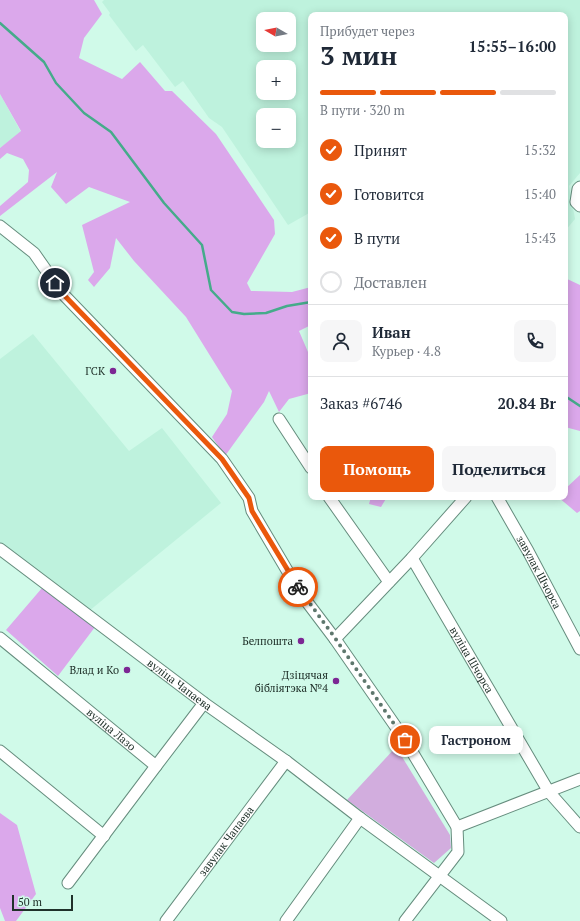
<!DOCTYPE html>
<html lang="ru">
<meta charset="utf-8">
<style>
:root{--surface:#fff;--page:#f6f6f7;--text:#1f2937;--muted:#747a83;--line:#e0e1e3;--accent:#ea580c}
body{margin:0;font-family:"PT Serif",serif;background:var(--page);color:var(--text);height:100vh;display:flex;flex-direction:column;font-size:15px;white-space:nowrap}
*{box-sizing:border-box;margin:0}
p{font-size:13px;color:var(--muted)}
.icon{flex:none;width:22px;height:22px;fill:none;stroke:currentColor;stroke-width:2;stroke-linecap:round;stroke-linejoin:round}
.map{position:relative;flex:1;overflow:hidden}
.side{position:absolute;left:308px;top:12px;width:260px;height:488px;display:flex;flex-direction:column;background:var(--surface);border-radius:8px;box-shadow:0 2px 10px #0003}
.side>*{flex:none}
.needle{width:26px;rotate:279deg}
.controls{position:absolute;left:256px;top:12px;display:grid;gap:8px}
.controls a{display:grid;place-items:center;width:40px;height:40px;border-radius:8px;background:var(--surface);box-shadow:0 2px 10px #0003;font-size:20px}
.scale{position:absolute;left:12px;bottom:10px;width:61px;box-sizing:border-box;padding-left:4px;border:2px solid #20312a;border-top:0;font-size:11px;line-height:14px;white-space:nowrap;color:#20312a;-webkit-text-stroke:3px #d0fae9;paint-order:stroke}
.pin{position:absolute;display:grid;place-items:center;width:34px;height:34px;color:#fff;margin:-17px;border:2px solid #fff;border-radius:50%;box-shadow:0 1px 4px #0007}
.courier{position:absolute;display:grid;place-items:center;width:40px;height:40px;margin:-20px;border:3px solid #ea580c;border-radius:50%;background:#fff;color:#222;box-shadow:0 1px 5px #0007}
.bubble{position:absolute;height:28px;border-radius:8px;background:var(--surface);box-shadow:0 2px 10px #0003;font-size:13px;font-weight:700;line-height:28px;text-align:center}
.head em{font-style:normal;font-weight:700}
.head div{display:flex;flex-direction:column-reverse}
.head{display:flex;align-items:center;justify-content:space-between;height:68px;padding:0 12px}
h1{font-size:26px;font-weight:700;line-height:30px}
.bar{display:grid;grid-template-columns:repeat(4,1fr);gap:6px 4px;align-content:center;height:48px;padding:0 12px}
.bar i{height:5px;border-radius:3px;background:var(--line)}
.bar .current{background:var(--accent)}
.bar p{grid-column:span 4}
.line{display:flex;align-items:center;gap:10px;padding:0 12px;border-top:1px solid var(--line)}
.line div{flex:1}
.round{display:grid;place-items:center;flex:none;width:42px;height:42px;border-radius:8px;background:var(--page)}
ol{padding:0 12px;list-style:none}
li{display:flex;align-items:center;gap:12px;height:44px}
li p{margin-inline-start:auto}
li .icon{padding:4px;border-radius:50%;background:var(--accent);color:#fff;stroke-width:4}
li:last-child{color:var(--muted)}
li i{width:22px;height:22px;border:2px solid var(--line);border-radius:50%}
.button{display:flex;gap:8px;margin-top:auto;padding:8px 12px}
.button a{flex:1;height:46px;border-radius:8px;background:var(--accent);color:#fff;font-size:16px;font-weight:700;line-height:46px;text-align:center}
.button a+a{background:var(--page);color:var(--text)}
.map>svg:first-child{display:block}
</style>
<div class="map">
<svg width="580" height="921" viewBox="0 0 580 921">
<rect width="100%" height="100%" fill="#d0fae9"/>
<path fill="#bef2dd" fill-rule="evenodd" d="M104 0H580V173L569 186 575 219 565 231V15H311V212L288 225 222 127 209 118 183 81 175 87 143 45 136 51 109 15 110 13 102 2ZM263 19H289V45H263ZM263 67H289V93H263ZM263 115H289V141H263Z
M0 94 21 132 0 148Z
M33 334 129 451 162 428 221 503 89 611 0 543V359Z"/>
<path fill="#d2adde" d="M396 747 450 835 451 848 434 863 347 800Z"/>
<path fill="#dba8eb" d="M0 0H94L102 14 84 38 79 58 122 79 140 62 165 91H172L216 134 274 220 275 234 247 283 251 291 292 292 311 287V325L299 331 311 359V393L289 399 279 412 269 391 264 402 225 456 212 437 227 414 232 391 186 317 134 261 116 238 110 268 94 287 88 280 94 272 82 225 130 202 89 187 66 204 51 187 57 172 0 216V206L28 182 29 170 23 159 7 153 0 159V148L21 131 0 94Z
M565 278 580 285V431L565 427Z
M580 475V511L577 513 558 497H565V489Z
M371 497H387L381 507 369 504Z
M42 588 95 627 58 676 6 630Z
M0 813 17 825 36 894 16 921H5L0 908Z"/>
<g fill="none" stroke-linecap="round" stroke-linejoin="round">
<path stroke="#45ab8a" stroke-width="2.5" d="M0 23 44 62 56 83 84 113 111 132 164 203 202 245 211 290 232 312 244 314 266 313 287 306 311 302
M565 396 580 406"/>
<g stroke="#668d7e" stroke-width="13">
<g id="minor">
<path d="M580 187 578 189 576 202 580 206"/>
<path d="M0 226 34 253 62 293 222 459 249 498 252 511 301 594 335 639 405 740 457 827 458 852 405 921"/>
<path d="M279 419 311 468"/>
<path d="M329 497 389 582"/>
<path id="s1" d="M497 497 528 551 580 649"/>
<path id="s2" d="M0 549 204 703 286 761 360 818 501 921"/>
<path id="s3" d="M412 558 549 792 580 827"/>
<path id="s4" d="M0 638 156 766 68 883"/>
<path d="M335 639 412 558 466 497"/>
<path d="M0 751 104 836"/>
<path d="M156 766 204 703"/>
<path d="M457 827 580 779"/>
<path id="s5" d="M166 921 286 761"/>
<path d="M286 921 360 818"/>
</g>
</g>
<use href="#minor" stroke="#fff" stroke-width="11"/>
</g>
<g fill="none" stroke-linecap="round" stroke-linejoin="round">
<path stroke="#5e776d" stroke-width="4" stroke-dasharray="0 7.2" d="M298 587 335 638 405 740"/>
<path stroke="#ea580c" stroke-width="5" d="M55 283 62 293 222 459 249 498 252 511 298 587"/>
</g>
<g fill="#7c2694" stroke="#d0fae9" stroke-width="1.5">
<circle cx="113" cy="371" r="4"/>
<circle cx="301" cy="641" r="4"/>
<circle cx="127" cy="670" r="4"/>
<circle cx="336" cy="681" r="4"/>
</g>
<g text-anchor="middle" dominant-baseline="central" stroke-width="4" stroke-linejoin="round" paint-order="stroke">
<g font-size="11" fill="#20312a" stroke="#d0fae9" text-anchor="end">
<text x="105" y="371">ГСК</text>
<text x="293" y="641">Белпошта</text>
<text x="119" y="670">Влад и Ко</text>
<text x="328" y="675">Дзіцячая<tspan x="328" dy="13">бібліятэка №4</tspan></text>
</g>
<g font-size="11" fill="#20312a" stroke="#d0fae9">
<text stroke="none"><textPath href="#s1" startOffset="86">завулак Шчорса</textPath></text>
<text stroke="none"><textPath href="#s3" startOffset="118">вуліца Шчорса</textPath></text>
<text stroke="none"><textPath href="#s2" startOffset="225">вуліца Чапаева</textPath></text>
<text stroke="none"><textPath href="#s4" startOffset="144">вуліца Лазо</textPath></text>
<text stroke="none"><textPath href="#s5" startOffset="100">завулак Чапаева</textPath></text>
</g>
</g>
</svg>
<div class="controls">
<a><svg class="needle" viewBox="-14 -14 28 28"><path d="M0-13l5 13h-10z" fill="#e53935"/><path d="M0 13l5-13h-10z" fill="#747a83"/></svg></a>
<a>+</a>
<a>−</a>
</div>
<div class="scale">50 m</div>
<div class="pin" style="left:405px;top:740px;background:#ea580c"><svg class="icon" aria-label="bag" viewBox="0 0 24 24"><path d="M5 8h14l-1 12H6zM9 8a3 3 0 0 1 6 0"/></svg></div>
<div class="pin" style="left:55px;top:283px;background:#1f2937"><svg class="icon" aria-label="home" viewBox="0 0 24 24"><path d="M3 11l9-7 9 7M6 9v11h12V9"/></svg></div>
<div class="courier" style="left:298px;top:587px"><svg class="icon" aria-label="bike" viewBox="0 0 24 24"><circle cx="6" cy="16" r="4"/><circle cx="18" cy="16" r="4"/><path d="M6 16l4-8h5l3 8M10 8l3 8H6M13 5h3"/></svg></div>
<div class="bubble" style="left:429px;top:726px;width:94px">Гастроном</div>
<section class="side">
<div class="head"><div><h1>3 мин</h1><p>Прибудет через</p></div><em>15:55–16:00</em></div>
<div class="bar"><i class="current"></i><i class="current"></i><i class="current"></i><i></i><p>В пути · 320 m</p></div>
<ol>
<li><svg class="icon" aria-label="check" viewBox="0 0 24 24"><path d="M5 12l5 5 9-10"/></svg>Принят<p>15:32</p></li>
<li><svg class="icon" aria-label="check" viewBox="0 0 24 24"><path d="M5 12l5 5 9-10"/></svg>Готовится<p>15:40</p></li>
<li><svg class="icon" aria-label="check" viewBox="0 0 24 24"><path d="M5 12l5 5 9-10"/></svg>В пути<p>15:43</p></li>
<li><i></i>Доставлен</li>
</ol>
<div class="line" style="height:72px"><a class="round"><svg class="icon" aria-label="person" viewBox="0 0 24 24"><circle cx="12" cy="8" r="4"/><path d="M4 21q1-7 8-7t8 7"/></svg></a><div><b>Иван</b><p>Курьер · 4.8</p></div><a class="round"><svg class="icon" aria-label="phone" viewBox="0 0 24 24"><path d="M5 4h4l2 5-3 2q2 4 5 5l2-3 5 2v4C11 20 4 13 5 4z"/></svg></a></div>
<div class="line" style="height:52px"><div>Заказ #6746</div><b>20.84 Br</b></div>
<div class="button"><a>Помощь</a><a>Поделиться</a></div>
</section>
</div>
